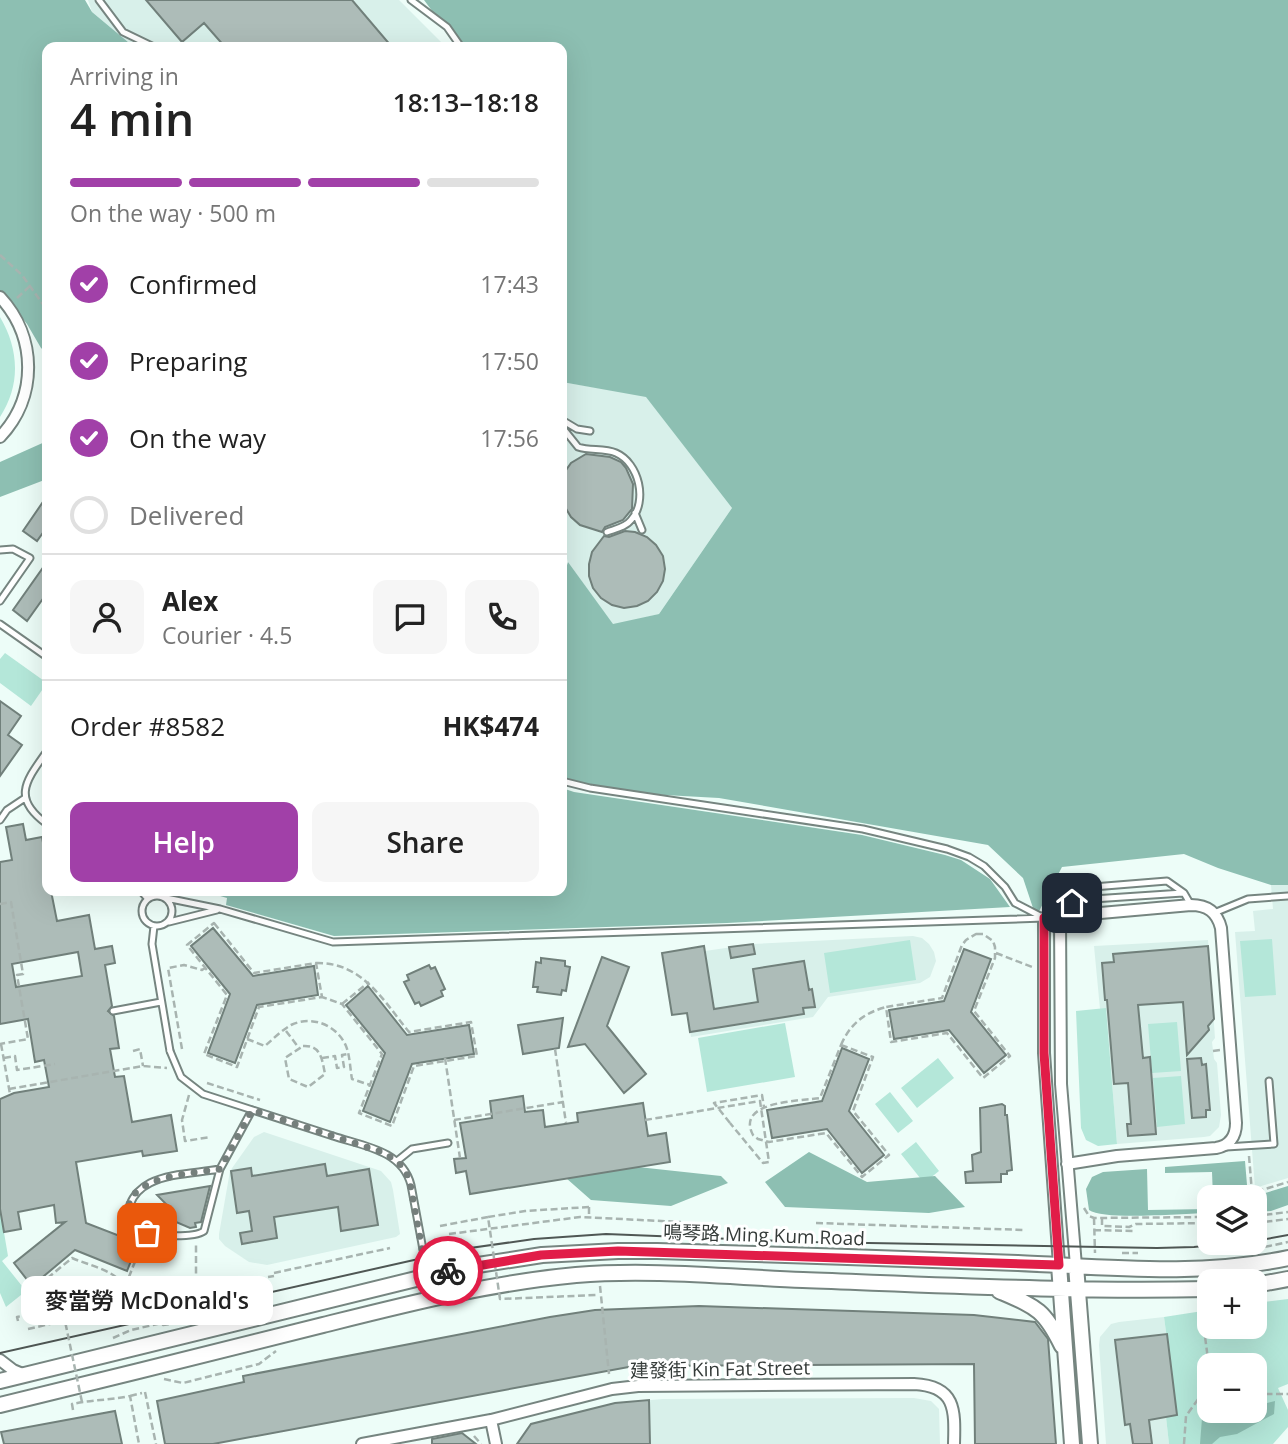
<!DOCTYPE html>
<meta charset="utf-8">
<style>
:root{--surface:#fff;--page:#f6f6f6;--text:#222;--muted:#767676;--line:#e0e0e0;--accent:#a140a8}
body{margin:0;font-family:"Open Sans","Noto Sans TC",sans-serif;background:var(--page);color:var(--text);height:100vh;display:flex;flex-direction:column;font-size:26px;white-space:nowrap}
*{box-sizing:border-box;margin:0}
p{font-size:23px;color:var(--muted)}
.icon{flex:none;width:38px;height:38px;fill:none;stroke:currentColor;stroke-width:2;stroke-linecap:round;stroke-linejoin:round}
.map{position:relative;flex:1;overflow:hidden}
.side{position:absolute;left:42px;top:42px;width:525px;height:854px;display:flex;flex-direction:column;background:var(--surface);border-radius:14px;box-shadow:0 7px 28px #0002}
.side>*{flex:none}
.fabs{position:absolute;left:1197px;top:1185px;display:grid;gap:14px}
.fabs a{display:grid;place-items:center;width:70px;height:70px;border-radius:14px;background:var(--surface);box-shadow:0 7px 28px #0002;font-size:35px}
.pin{position:absolute;display:grid;place-items:center;width:60px;height:60px;color:#fff;margin:-30px;border-radius:14px;box-shadow:0 4px 10px #0006}
.courier{position:absolute;display:grid;place-items:center;width:70px;height:70px;margin:-35px;border:5px solid #e11d48;border-radius:50%;background:#fff;color:#222;box-shadow:0 2px 9px #0007}
.bubble{position:absolute;height:49px;border-radius:14px;background:var(--surface);box-shadow:0 7px 28px #0002;font-size:23px;font-weight:600;line-height:49px;text-align:center}
.overview em{font-style:normal;font-weight:600}
.overview div{display:flex;flex-direction:column-reverse}
.overview{display:flex;align-items:center;justify-content:space-between;height:119px;padding:0 28px}
h1{font-size:46px;font-weight:600;line-height:52px}
.bar{display:grid;grid-template-columns:repeat(4,1fr);gap:10px 7px;align-content:center;height:84px;padding:0 28px}
.bar i{height:9px;border-radius:5px;background:var(--line)}
.bar .on{background:var(--accent)}
.bar p{grid-column:span 4}
.line{display:flex;align-items:center;gap:18px;padding:0 28px;border-top:2px solid var(--line)}
.line div{flex:1}
.round{display:grid;place-items:center;flex:none;width:74px;height:74px;border-radius:14px;background:var(--page)}
ol{padding:0 28px;list-style:none}
li{display:flex;align-items:center;gap:21px;height:77px}
li p{margin-inline-start:auto}
li .icon{padding:7px;border-radius:50%;background:var(--accent);color:#fff;stroke-width:4}
li:last-child{color:var(--muted)}
li i{width:38px;height:38px;border:4px solid var(--line);border-radius:50%}
.button{display:flex;gap:14px;margin-top:auto;padding:14px 28px}
.button a{flex:1;height:80px;border-radius:14px;background:var(--accent);color:#fff;font-size:28px;font-weight:600;line-height:80px;text-align:center}
.button a+a{background:var(--page);color:var(--text)}
.map>svg:first-child{display:block}
</style>
<div class="map">
<svg width="1288" height="1444" viewBox="0 0 1288 1444">
<rect width="100%" height="100%" fill="#edfdf8"/>
<path fill="#d8f0ea" d="M88 0H399L446 47H134L92 12Z
M562 382 646 396 732 508 659 614 613 625 568 562 562 542Z
M1271 885H1288V1178L1255 1188 1235 932 1255 931 1253 911 1273 909Z
M913 936 922 938 929 944 934 952 936 961 930 977 920 983 828 997 813 1017 691 1037 687 1013 672 1015 662 953 704 946 705 951 753 944Z
M1208 940 1215 1038 1212 1042 1214 1059 1217 1063 1221 1115 1219 1127 1210 1136 1204 1137 1117 1144 1106 1009H1100L1094 946Z
M264 1132 381 1171 391 1182 393 1190 400 1234 396 1237 267 1265 249 1262 225 1246 219 1239V1234L230 1171 254 1137Z
M1164 1317 1177 1415 1166 1417 1169 1444H1106L1099 1345 1100 1337 1111 1324 1119 1322Z
M914 1398 931 1401 939 1409 940 1444H520L531 1424 615 1403 663 1399Z"/>
<path fill="#b4e7d9" fill-rule="evenodd" d="M0 317C19 349 21 385 0 417Z
M5 653 47 683 31 706 0 683V659Z
M1272 939 1276 995 1245 997 1240 941Z
M910 940 916 980 830 993 824 953Z
M1106 1008 1117 1144 1098 1146 1086 1140 1081 1128 1076 1011Z
M1177 1022 1181 1071 1152 1073 1148 1024Z
M785 1023 795 1077 707 1092 698 1038Z
M938 1058 954 1078 917 1108 901 1088Z
M1181 1076 1185 1124 1157 1127 1153 1078Z
M890 1092 913 1121 898 1133 875 1104Z
M916 1142 939 1171 924 1183 901 1154Z
M0 1209 8 1256 2 1261 26 1291 6 1307 0 1293Z
M1288 1299V1384L1278 1388 1288 1410V1427L1273 1444H1169L1166 1417 1177 1414 1164 1317 1209 1310V1326H1255V1303ZM1209 1365H1255V1410H1209Z"/>
<path fill="#8dbfb2" d="M0 0H85L92 12 134 47H47V353L41 348 27 324 0 291Z
M424 0H1288V885H1271L1218 868 1184 854 1062 867 1036 917 1023 878 988 845 719 798 592 791 562 778V581L568 562 613 624 659 614 732 508 646 397 562 382V47H459Z
M47 441V479L0 497V462Z
M562 788 574 792 862 835 945 855 961 860 990 879 1010 907 727 923 334 936 226 905 227 898 203 891H562Z
M809 1152 867 1182 935 1176 965 1207 929 1213 785 1207 765 1182Z
M1245 1161 1248 1197H1213L1212 1172 1165 1173V1167Z
M638 1167 721 1176 728 1183 671 1206 591 1200 566 1178Z
M1147 1169 1148 1210 1209 1209V1213C1186 1213 1104 1221 1089 1210L1086 1189 1092 1177 1103 1172Z
M1288 1186V1205L1271 1211 1255 1212V1197H1252Z
M1275 1401 1274 1414 1237 1434 1220 1437 1212 1444H1200L1202 1418 1235 1411 1255 1410V1406Z"/>
<path fill="#adbcb8" stroke="#71807b" stroke-width="2" fill-rule="evenodd" d="M146 0H352L392 47H225L204 23 182 42Z
M586 454 610 457 621 462 626 468 633 484 632 509 623 520 605 527 602 532 580 525 571 517 562 502V479L564 473 571 463Z
M47 496V527L37 541 23 531Z
M625 531 635 532 647 537 656 545 663 556 665 569 663 581 657 592 648 601 637 606 624 608 612 605 601 598 593 588 589 576V564L592 552 604 536 609 537Z
M47 562V593L27 621 13 610Z
M0 701 21 716 8 735 22 745 0 776Z
M23 824 26 840 42 837 45 854H47V891H51L57 921 89 915 95 949 112 946 115 963 105 965 112 1006 108 1011 114 1016 119 1048 110 1049 115 1077 124 1076 132 1122 171 1115 177 1151 143 1156 142 1151 76 1162 86 1223 138 1243 127 1271 75 1250 32 1286 14 1263 65 1222 56 1223 54 1205 18 1212 21 1229 4 1232 0 1209V1099L14 1093 49 1087 44 1060 35 1062 28 1019 0 1024V862L12 860 6 827ZM78 952 82 976 16 987 12 964Z
M213 928 253 976 314 966 318 995 257 1005 235 1063 208 1053 230 994 191 946Z
M753 944 755 954 731 958 729 947Z
M704 946 714 1009 758 1002 753 969 804 961 809 990 812 989 815 1007 803 1008 804 1014 690 1032 687 1013 672 1015 662 953Z
M1208 946 1214 1019 1208 1026 1209 1030 1187 1055 1183 1002 1138 1005 1143 1058 1150 1057 1156 1134 1128 1136 1127 1124H1131L1128 1083 1114 1084 1107 1000H1105L1102 963 1114 962 1113 954Z
M964 949 991 959 971 1012 1006 1055 984 1073 949 1030 894 1039 889 1010 944 1001Z
M602 957 629 967 607 1026 646 1074 624 1093 585 1044 568 1047Z
M541 958 565 961V966L570 967 566 991 562 990 561 995 537 992 538 987H533L536 962 541 963Z
M429 965 431 969 435 967 445 989 441 991 443 996 421 1006 419 1002 415 1004 404 982 409 980 407 975Z
M368 986 407 1035 469 1025 474 1054 412 1064 390 1122 363 1111 385 1053 346 1005Z
M563 1018 559 1048 523 1054 518 1025Z
M842 1048 869 1059 849 1111 884 1155 862 1173 827 1129 772 1138 767 1110 822 1101Z
M1201 1058 1202 1065 1206 1064 1210 1110H1206V1117L1192 1118 1187 1059Z
M523 1096 525 1112 543 1110 545 1127 578 1122 577 1113 643 1103 648 1136 666 1133 670 1162 470 1194 466 1171 456 1173 454 1159 466 1158 460 1123 492 1118 490 1101Z
M1002 1104 1005 1106V1115H1007L1012 1170 1007 1171V1174H1001V1182L966 1183 965 1172 973 1171 972 1155 981 1152 980 1108Z
M325 1164 327 1176 369 1169 378 1225 341 1231 338 1207 274 1217 277 1238 242 1244 240 1233 252 1231 249 1211 237 1213 231 1171 251 1168 252 1176Z
M210 1186 201 1222 195 1223 196 1227 190 1228 176 1222 170 1208 157 1195Z
M699 1306 974 1315 1035 1322 1048 1339 1056 1444H975L974 1364 634 1366 213 1444H165L157 1401 244 1382 243 1376 550 1317 595 1310Z
M1167 1334 1177 1415 1149 1420 1152 1444H1133L1130 1424 1125 1425 1115 1340Z
M649 1400 650 1444H517L531 1424 615 1403Z
M115 1411 122 1444H4L1 1432Z
M462 1433 476 1444H432V1439Z"/>
<g fill="none" stroke-linecap="round" stroke-linejoin="round">
<g stroke="#768580" stroke-width="9">
<path id="lane" d="M99 0 123 32 154 47
M411 0 447 27 461 47
M562 420 577 429 590 431
M562 427 578 447C590 451 604 448 616 453 639 463 648 501 631 520 626 527 615 529 607 532
M635 513 642 530
M0 550 13 549 30 558 0 601
M0 624 47 657
M47 751C26 781 11 798 47 824
M562 781 590 788 863 829 947 849 969 857 984 866 1005 887 1015 903 1042 917
M0 820 7 810 25 798
M141 891 148 899
M142 911a15 15 0 1 1 30 0a15 15 0 1 1-30 0Z
M166 898 220 909 333 942 1044 918
M1072 903 1093 899 1183 893
M1214 913 1248 899 1288 896
M1068 917 1075 897 1093 887 1167 881 1184 893 1191 905
M169 922 217 910
M154 926 152 944 170 1051
M113 1011 161 1002
M333 1136C363 1146 402 1150 411 1185L432 1298
M1226 1147 1274 1144 1269 1081
M397 1161 412 1149 448 1143
M220 1169C198 1173 169 1173 150 1183 132 1192 118 1216 140 1230 150 1237 194 1238 204 1231L220 1169 252 1110"/>
</g>
<g stroke="#768580" stroke-width="14">
<path id="street" d="M0 297C37 337 38 397 0 437
M1060 917 1061 1084 1076 1266
M1059 1265 1044 1053V918L1191 905C1207 905 1217 912 1221 928L1236 1123C1236 1137 1229 1146 1216 1148L1117 1156 1067 1164
M0 1360 13 1370 25 1375
M491 1420 496 1444
M362 1444 491 1420 612 1389 638 1386 914 1384C956 1386 955 1410 954 1444"/>
</g>
<g stroke="#768580" stroke-width="18">
<path id="secondary" d="M1059 1265 1072 1444
M1076 1266 1090 1444
M1255 1285 1288 1279
M999 1291C1036 1307 1044 1309 1062 1346
M0 1381 465 1267 542 1255 618 1251H657C777 1255 898 1258 1018 1263 1108 1267 1199 1277 1288 1258
M0 1405C108 1379 215 1352 323 1325 407 1304 489 1283 576 1275 651 1269 728 1277 803 1280 939 1285 1074 1292 1209 1289"/>
</g>
<path stroke="#a8b4b0" stroke-width="2.5" stroke-dasharray="7 3.5" stroke-linecap="butt" d="M0 255 22 275 47 310
M17 298 30 286
M0 904 11 902 23 974 17 975 28 1039 0 1044
M214 923 254 973 316 963 322 997 259 1007 237 1067 204 1054 227 995 187 945Z
M976 934H983L993 941 995 947V958L974 1011 1010 1056 983 1078 947 1033 891 1042 886 1007 942 998 962 945 966 940Z
M996 953 1032 967
M316 963C362 962 383 1000 409 1032L471 1022 477 1056 414 1066 392 1126 359 1113 382 1054 342 1004 322 997
M342 1004 369 982
M286 1031 299 1048
M247 1039 265 1046C273 1039 282 1030 291 1025 312 1015 337 1025 346 1046 350 1056 350 1068 352 1079L370 1085
M1 1044 10 1094
M841 1045 873 1057 853 1111 889 1155 862 1177 826 1133 769 1142 758 1139 753 1135C735 1101 800 1101 820 1098Z
M841 1045C850 1024 864 1013 886 1007
M303 1046C321 1045 322 1059 325 1074L308 1087 289 1079 285 1058Z
M182 1049 168 968 184 965 202 970 205 968
M555 1049 566 1123
M133 1051 140 1049 143 1066
M1213 1051 1220 1050
M4 1058 15 1056 17 1070 55 1064
M322 1058 335 1056 337 1068 344 1067 342 1055 348 1054
M207 1083 260 1100
M9 1089 143 1066 167 1068
M189 1095 182 1120 185 1141 211 1137
M454 1120 563 1102
M730 1123 714 1103 762 1095 764 1107
M1249 1156 1252 1193 1288 1182
M589 1207V1215
M1084 1208 1089 1216 1094 1218 1209 1217
M1255 1216 1288 1212
M1094 1218 1095 1253
M1102 1218V1226L1129 1227 1136 1224 1209 1223
M816 1223 1024 1230
M1255 1223 1288 1219
M440 1226 488 1217
M1094 1230 1136 1231
M449 1234 580 1217 681 1222
M1213 1252 1255 1249 1288 1242
M1122 1253H1138
M274 1273 390 1248
M268 1277 274 1276
M196 1284V1244
M600 1286 609 1374
M125 1287 143 1241
M155 1293 162 1323 198 1315
M157 1301 193 1294
M1201 1306 1209 1367
M34 1314 30 1299 47 1296 44 1281 72 1258C90 1266 122 1271 127 1293
M18 1321 17 1317 62 1307
M28 1329 156 1300
M113 1338 131 1330 162 1323 163 1325 172 1324
M164 1379 183 1383 259 1364 276 1351
M145 1392 156 1444
M1255 1394H1288
M130 1396 142 1393
M73 1410 72 1404C91 1400 110 1400 130 1396L139 1444
M474 1436 481 1444
M1184 1444 1186 1416 1209 1384"/>
<use href="#lane" stroke="#fff" stroke-width="5"/>
<use href="#street" stroke="#fff" stroke-width="10"/>
<use href="#secondary" stroke="#fff" stroke-width="14"/>
<path stroke="#4f5754" stroke-width="2" d="M1255 1241 1288 1235
M0 1353 463 1249 534 1239 606 1234 809 1242 1157 1248 1194 1247 1241 1242"/>
<g stroke="#768580" stroke-width="9" stroke-linecap="butt">
<path id="lane-bridge" d="M170 1051 181 1077 203 1094 333 1136"/>
</g>
<path stroke="#a8b4b0" stroke-width="2.5" stroke-dasharray="7 3.5" stroke-linecap="butt" d="M445 1058 460 1158
M645 1120 760 1101 769 1162 763 1163 730 1123
M589 1207 525 1211 488 1217 500 1299 597 1295
M82 1402 62 1307 159 1286"/>
<use href="#lane-bridge" stroke="#fff" stroke-width="5"/>
</g>
<g fill="none" stroke-linecap="round" stroke-linejoin="round">
<path stroke="#757f7c" stroke-width="7" stroke-dasharray="0 12.6" d="M147 1233C137 1229 131 1224 129 1214 122 1176 196 1173 220 1169L252 1110 385 1153 402 1166 409 1178 427 1276 448 1271"/>
<path stroke="#e11d48" stroke-width="9" d="M448 1271 541 1255 618 1251 1059 1265 1044 1053V918L1068 917 1072 903"/>
</g>
<g text-anchor="middle" dominant-baseline="central" stroke-width="6" stroke-linejoin="round" paint-order="stroke">
<g font-size="19" fill="#353b39" stroke="#fff">
<text transform="translate(764 1235) rotate(2)">鳴琴路 Ming Kum Road</text>
<text transform="translate(720 1369) rotate(-1)">建發街 Kin Fat Street</text>
</g>
</g>
</svg>
<div class="fabs">
<a><svg class="icon" aria-label="layers" viewBox="0 0 24 24"><path d="M12 4l9 5-9 5-9-5zM3 14l9 5 9-5"/></svg></a>
<a>+</a>
<a>−</a>
</div>
<div class="pin" style="left:147px;top:1233px;background:#ea580c"><svg class="icon" aria-label="bag" viewBox="0 0 24 24"><path d="M5 8h14l-1 12H6zM9 8a3 3 0 0 1 6 0"/></svg></div>
<div class="pin" style="left:1072px;top:903px;background:#1f2937"><svg class="icon" aria-label="home" viewBox="0 0 24 24"><path d="M3 11l9-7 9 7M6 9v11h12V9"/></svg></div>
<div class="courier" style="left:448px;top:1271px"><svg class="icon" aria-label="bike" viewBox="0 0 24 24"><circle cx="6" cy="16" r="4"/><circle cx="18" cy="16" r="4"/><path d="M6 16l4-8h5l3 8M10 8l3 8H6M13 5h3"/></svg></div>
<div class="bubble" style="left:21px;top:1276px;width:252px">麥當勞 McDonald's</div>
<section class="side">
<div class="overview"><div><h1>4 min</h1><p>Arriving in</p></div><em>18:13–18:18</em></div>
<div class="bar"><i class="on"></i><i class="on"></i><i class="on"></i><i></i><p>On the way · 500 m</p></div>
<ol>
<li><svg class="icon" aria-label="check" viewBox="0 0 24 24"><path d="M5 12l5 5 9-10"/></svg>Confirmed<p>17:43</p></li>
<li><svg class="icon" aria-label="check" viewBox="0 0 24 24"><path d="M5 12l5 5 9-10"/></svg>Preparing<p>17:50</p></li>
<li><svg class="icon" aria-label="check" viewBox="0 0 24 24"><path d="M5 12l5 5 9-10"/></svg>On the way<p>17:56</p></li>
<li><i></i>Delivered</li>
</ol>
<div class="line" style="height:126px"><a class="round"><svg class="icon" aria-label="person" viewBox="0 0 24 24"><circle cx="12" cy="8" r="4"/><path d="M4 21q1-7 8-7t8 7"/></svg></a><div><b>Alex</b><p>Courier · 4.5</p></div><a class="round"><svg class="icon" aria-label="chat" viewBox="0 0 24 24"><path d="M4 5h16v11H9l-5 4z"/></svg></a><a class="round"><svg class="icon" aria-label="phone" viewBox="0 0 24 24"><path d="M5 4h4l2 5-3 2q2 4 5 5l2-3 5 2v4C11 20 4 13 5 4z"/></svg></a></div>
<div class="line" style="height:91px"><div>Order #8582</div><b>HK$474</b></div>
<div class="button"><a>Help</a><a>Share</a></div>
</section>
</div>
